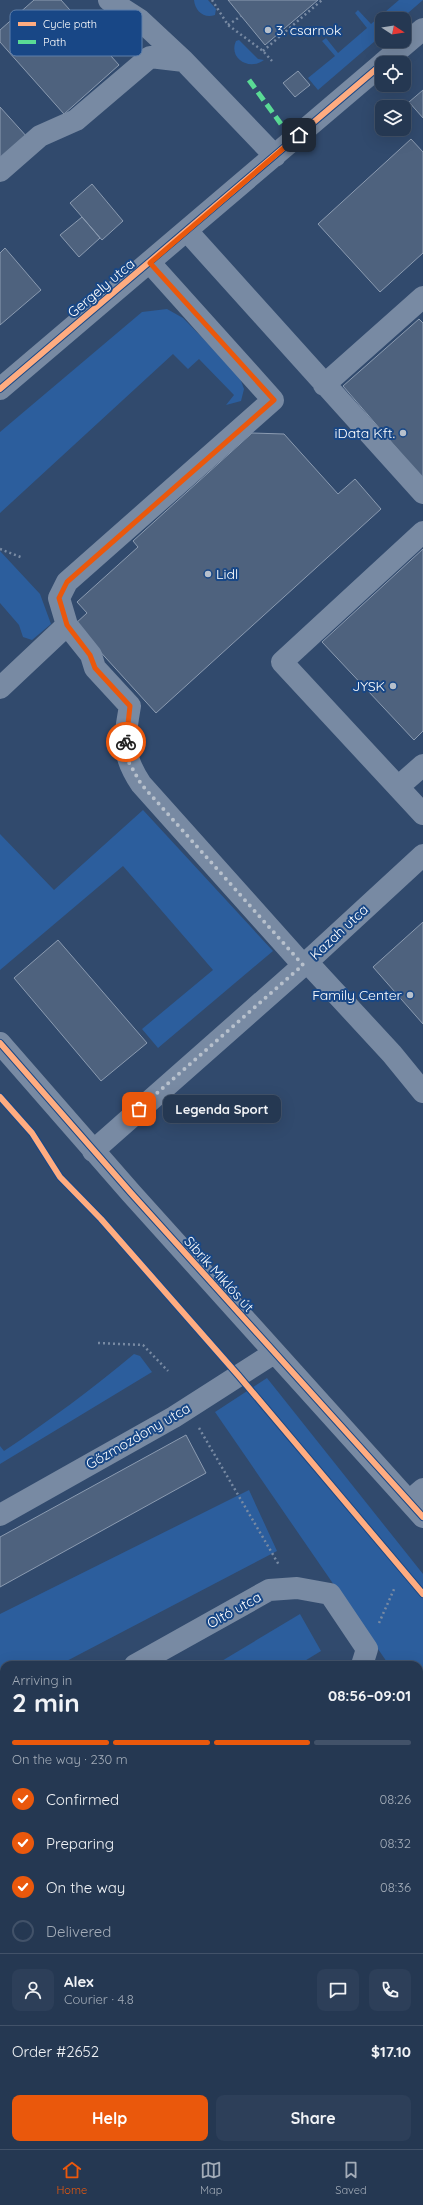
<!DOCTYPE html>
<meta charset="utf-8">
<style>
:root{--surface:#253852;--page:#2d3f59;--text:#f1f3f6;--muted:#a3acb8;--line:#425269;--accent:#ea580c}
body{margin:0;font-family:Quicksand,sans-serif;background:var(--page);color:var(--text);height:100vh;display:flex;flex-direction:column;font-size:15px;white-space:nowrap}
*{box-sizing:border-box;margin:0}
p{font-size:13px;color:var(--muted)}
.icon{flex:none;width:22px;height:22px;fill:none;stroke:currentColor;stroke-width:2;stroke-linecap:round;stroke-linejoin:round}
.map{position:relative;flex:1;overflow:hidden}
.panel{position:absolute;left:0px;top:1661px;width:423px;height:488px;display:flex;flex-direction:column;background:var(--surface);border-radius:12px 12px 0 0;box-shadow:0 4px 16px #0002,0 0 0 1px var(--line)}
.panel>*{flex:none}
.needle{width:26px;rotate:102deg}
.fabs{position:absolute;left:375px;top:12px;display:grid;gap:8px}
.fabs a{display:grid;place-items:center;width:36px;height:36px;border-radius:8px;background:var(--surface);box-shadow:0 4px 16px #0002,0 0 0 1px var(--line);font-size:20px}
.pin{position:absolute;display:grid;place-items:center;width:34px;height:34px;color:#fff;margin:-17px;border-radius:8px;box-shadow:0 2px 6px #0006}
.courier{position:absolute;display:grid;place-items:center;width:40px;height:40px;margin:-20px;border:3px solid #ea580c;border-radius:50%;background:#fff;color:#222;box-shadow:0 1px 5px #0007}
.bubble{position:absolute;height:28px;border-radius:8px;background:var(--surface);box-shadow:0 4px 16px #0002,0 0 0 1px var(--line);font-size:13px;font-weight:700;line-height:28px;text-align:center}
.headline em{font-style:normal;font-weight:700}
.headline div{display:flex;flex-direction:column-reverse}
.headline{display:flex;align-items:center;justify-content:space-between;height:68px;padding:0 12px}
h1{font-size:26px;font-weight:700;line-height:30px}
.bar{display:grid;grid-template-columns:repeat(4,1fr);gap:6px 4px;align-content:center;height:48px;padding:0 12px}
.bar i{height:5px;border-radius:3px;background:var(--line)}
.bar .current{background:var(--accent)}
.bar p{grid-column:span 4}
.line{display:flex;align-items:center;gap:10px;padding:0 12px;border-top:1px solid var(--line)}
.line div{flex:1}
.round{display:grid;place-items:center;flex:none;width:42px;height:42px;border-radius:8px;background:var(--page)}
ol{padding:0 12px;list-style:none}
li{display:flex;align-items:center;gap:12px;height:44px}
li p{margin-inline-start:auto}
li .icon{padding:4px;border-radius:50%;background:var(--accent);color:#fff;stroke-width:4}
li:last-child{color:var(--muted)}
li i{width:22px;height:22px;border:2px solid var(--line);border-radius:50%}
.button{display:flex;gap:8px;margin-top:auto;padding:8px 12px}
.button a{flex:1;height:46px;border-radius:8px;background:var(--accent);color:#fff;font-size:16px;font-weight:700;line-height:46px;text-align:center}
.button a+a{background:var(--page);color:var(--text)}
.tabs{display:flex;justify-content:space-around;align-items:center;height:56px;border-top:1px solid var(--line);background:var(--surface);font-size:11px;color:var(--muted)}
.tabs a{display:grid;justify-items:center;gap:2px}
.tabs .current{color:var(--accent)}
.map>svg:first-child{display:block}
</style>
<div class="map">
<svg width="423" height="2149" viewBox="0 0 423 2149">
<rect width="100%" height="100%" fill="#314a6d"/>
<path fill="#2c5e9d" d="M194 0H208L216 9 215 15C204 19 195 11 194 0Z
M399 0H423L401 19H382V35L318 90 308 78 335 56 322 41 326 38 338 53 367 28 355 13 358 10 371 24Z
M239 40 258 59 264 60C250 71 228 59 236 41Z
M167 309 183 318 239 375 244 389 241 401 226 405 234 395 199 359 188 369 173 354 0 513V432L142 312Z
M0 551 40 594 51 624 32 640 23 637 19 625 0 603Z
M143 810 273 951 158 1048 142 1029 213 970 123 866 0 970V834L54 890Z
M134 1354 140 1356 152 1372 0 1464V1446L4 1451C49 1421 92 1389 134 1354Z
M267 1378 423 1574V1715L419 1709V1665H389L215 1412Z
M249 1490 277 1551 59 1665H4V1693L0 1695V1614Z
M300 1614 321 1651 298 1665H215Z"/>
<path fill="#4e627e" stroke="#8b9bb1" d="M34 0H61L119 65 64 114 0 42V30Z
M228 0H318L265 45Z
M298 71 310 85 295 97 283 83Z
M423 90V118L409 102Z
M0 107 28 138 0 163Z
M411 139 423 152V253L380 292 318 224Z
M92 184 123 221 102 240 70 203Z
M82 217 100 238 79 257 60 235Z
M5 248 41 290 0 325V253Z
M419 319 423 323V479L343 386Z
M252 433 284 434 338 494 355 479 381 509 156 713 75 624 87 613 77 602 138 547 133 541Z
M423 549V731L414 740 322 642Z
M423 922V1024L373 967Z
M58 940 147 1043 101 1081 14 978Z
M186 1435 206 1473 0 1587V1537Z
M423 1887V1938L419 1940V1889Z
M0 1932 4 1939V1982L0 1985Z
M4 2116V2145H42L35 2149H0V2118Z
M156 2145H247L239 2149H149Z"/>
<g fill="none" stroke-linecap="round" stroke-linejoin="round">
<path stroke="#788aa3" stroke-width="2.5" stroke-dasharray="2 3" stroke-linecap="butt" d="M212 0 228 25 263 51 272 61
M228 25 241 16
M263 51 322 0
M0 549 23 558
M98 1343 143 1345 168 1371
M199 1428 279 1565
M379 1623 395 1587
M419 2078 423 2076"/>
<path stroke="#788aa3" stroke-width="22" d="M109 0 140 20 184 61
M383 63 423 29
M0 171 40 136 76 120 150 57 184 61 275 156
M187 231 423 493
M150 263 273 400 67 582 59 598 67 625 91 655 95 668 130 706C124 740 121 754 141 784L303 965
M324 385 423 297
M0 389 382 64
M423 532 282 662 423 814
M0 688 67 625
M398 787 423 765
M307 962 392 1054 423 1092
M0 1043 131 1193 423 1517
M93 1151 307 962 423 855
M409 1501 423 1489
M0 1515 174 1417 274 1353
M135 1665 269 1590 297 1588 330 1594 367 1649 362 1665
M0 1740 4 1738
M419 1762 423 1768
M419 1798 423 1796
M419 1870 423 1868
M0 1896 4 1903
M419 1960 423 1957
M0 2033 4 2030
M0 2103 4 2100
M358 2145 360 2149
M76 2149 83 2145
M329 2149 335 2145"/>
<path stroke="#5adb95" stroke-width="5" stroke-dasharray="10 5" stroke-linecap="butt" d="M249 80 281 124"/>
<g stroke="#184786" stroke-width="8">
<path id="cycleway" d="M0 389 382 64
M0 1043 131 1193 423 1517
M0 1097 32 1133 60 1177 101 1219 238 1375 423 1594"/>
</g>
<use href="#cycleway" stroke="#ffac80" stroke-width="6"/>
</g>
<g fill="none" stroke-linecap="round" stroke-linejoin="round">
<path stroke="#b7c0cc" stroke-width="4" stroke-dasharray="0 7.2" d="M126 742 127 759 141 784 303 965 139 1109"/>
<path stroke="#ea580c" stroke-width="5" d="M126 742 130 706 95 668 90 655 67 625 59 598 67 582 274 400 150 263 299 135"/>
</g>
<g fill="#b7c0cc" stroke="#184786" stroke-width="1.5">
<circle cx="268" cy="30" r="4"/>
<circle cx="403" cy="433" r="4"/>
<circle cx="208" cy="574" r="4"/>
<circle cx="393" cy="686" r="4"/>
<circle cx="410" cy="995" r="4"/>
</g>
<g text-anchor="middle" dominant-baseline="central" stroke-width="4" stroke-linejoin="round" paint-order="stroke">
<g font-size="14" fill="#fff" stroke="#184786" text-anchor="end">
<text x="276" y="30" text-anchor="start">3. csarnok</text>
<text x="395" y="433">iData Kft.</text>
<text x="216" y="574" text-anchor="start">Lidl</text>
<text x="385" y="686">JYSK</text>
<text x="402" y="995">Family Center</text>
</g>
<g font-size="14" fill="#fff" stroke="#184786">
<text transform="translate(101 288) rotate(-40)">Gergely utca</text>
<text transform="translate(339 932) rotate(-43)">Kazah utca</text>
<text transform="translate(219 1274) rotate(48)">Sibrik Miklós út</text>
<text transform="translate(138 1436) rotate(-30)">Gőzmozdony utca</text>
<text transform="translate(234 1610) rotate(-29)">Oltó utca</text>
</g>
</g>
<rect x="10" y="10" width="132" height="46" rx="6" fill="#184786" stroke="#5d7eaa" stroke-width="1"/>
<rect x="18" y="22" width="18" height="4" fill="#ffac80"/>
<rect x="18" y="40" width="18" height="4" fill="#5adb95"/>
<g font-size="11" fill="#fff">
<text x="43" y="28">Cycle path</text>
<text x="43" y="46">Path</text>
</g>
</svg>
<div class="fabs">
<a><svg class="needle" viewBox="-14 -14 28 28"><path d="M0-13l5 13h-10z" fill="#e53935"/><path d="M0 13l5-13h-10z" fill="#a3acb8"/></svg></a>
<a><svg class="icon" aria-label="locate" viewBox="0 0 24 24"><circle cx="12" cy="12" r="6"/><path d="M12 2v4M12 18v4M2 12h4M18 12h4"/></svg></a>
<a><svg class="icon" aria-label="layers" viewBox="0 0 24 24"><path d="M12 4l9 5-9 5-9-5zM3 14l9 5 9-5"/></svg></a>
</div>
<div class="pin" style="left:139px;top:1109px;background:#ea580c"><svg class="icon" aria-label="bag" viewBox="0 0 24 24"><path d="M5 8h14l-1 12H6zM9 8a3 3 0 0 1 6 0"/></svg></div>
<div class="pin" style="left:299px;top:135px;background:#1f2937"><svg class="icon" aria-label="home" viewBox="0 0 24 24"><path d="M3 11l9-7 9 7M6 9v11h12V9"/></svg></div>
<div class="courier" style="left:126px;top:742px"><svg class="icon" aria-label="bike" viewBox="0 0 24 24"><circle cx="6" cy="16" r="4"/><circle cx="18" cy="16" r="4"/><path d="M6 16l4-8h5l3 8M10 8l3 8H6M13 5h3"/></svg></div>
<div class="bubble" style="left:163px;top:1095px;width:118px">Legenda Sport</div>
<section class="panel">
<div class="headline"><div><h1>2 min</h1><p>Arriving in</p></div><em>08:56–09:01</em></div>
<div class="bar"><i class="current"></i><i class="current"></i><i class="current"></i><i></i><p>On the way · 230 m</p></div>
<ol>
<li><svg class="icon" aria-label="check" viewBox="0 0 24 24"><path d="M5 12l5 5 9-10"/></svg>Confirmed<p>08:26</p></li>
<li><svg class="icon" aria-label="check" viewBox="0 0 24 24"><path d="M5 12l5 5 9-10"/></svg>Preparing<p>08:32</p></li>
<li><svg class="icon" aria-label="check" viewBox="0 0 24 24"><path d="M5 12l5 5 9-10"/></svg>On the way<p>08:36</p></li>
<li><i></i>Delivered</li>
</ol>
<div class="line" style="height:72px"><a class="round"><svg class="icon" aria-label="person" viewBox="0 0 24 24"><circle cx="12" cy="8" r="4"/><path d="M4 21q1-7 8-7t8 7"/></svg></a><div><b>Alex</b><p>Courier · 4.8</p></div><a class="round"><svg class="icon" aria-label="chat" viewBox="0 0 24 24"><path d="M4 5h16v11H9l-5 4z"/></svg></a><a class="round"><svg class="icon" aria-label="phone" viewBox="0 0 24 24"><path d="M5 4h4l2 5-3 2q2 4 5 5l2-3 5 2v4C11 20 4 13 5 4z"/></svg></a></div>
<div class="line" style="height:52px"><div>Order #2652</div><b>$17.10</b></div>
<div class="button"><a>Help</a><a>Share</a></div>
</section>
</div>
<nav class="tabs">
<a class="current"><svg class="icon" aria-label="home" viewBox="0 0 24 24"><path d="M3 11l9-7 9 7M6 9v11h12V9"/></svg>Home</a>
<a><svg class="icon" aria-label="map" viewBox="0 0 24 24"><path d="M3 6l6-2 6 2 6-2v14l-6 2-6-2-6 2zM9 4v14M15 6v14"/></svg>Map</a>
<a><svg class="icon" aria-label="saved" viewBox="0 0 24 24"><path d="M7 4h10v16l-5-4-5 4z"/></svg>Saved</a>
</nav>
